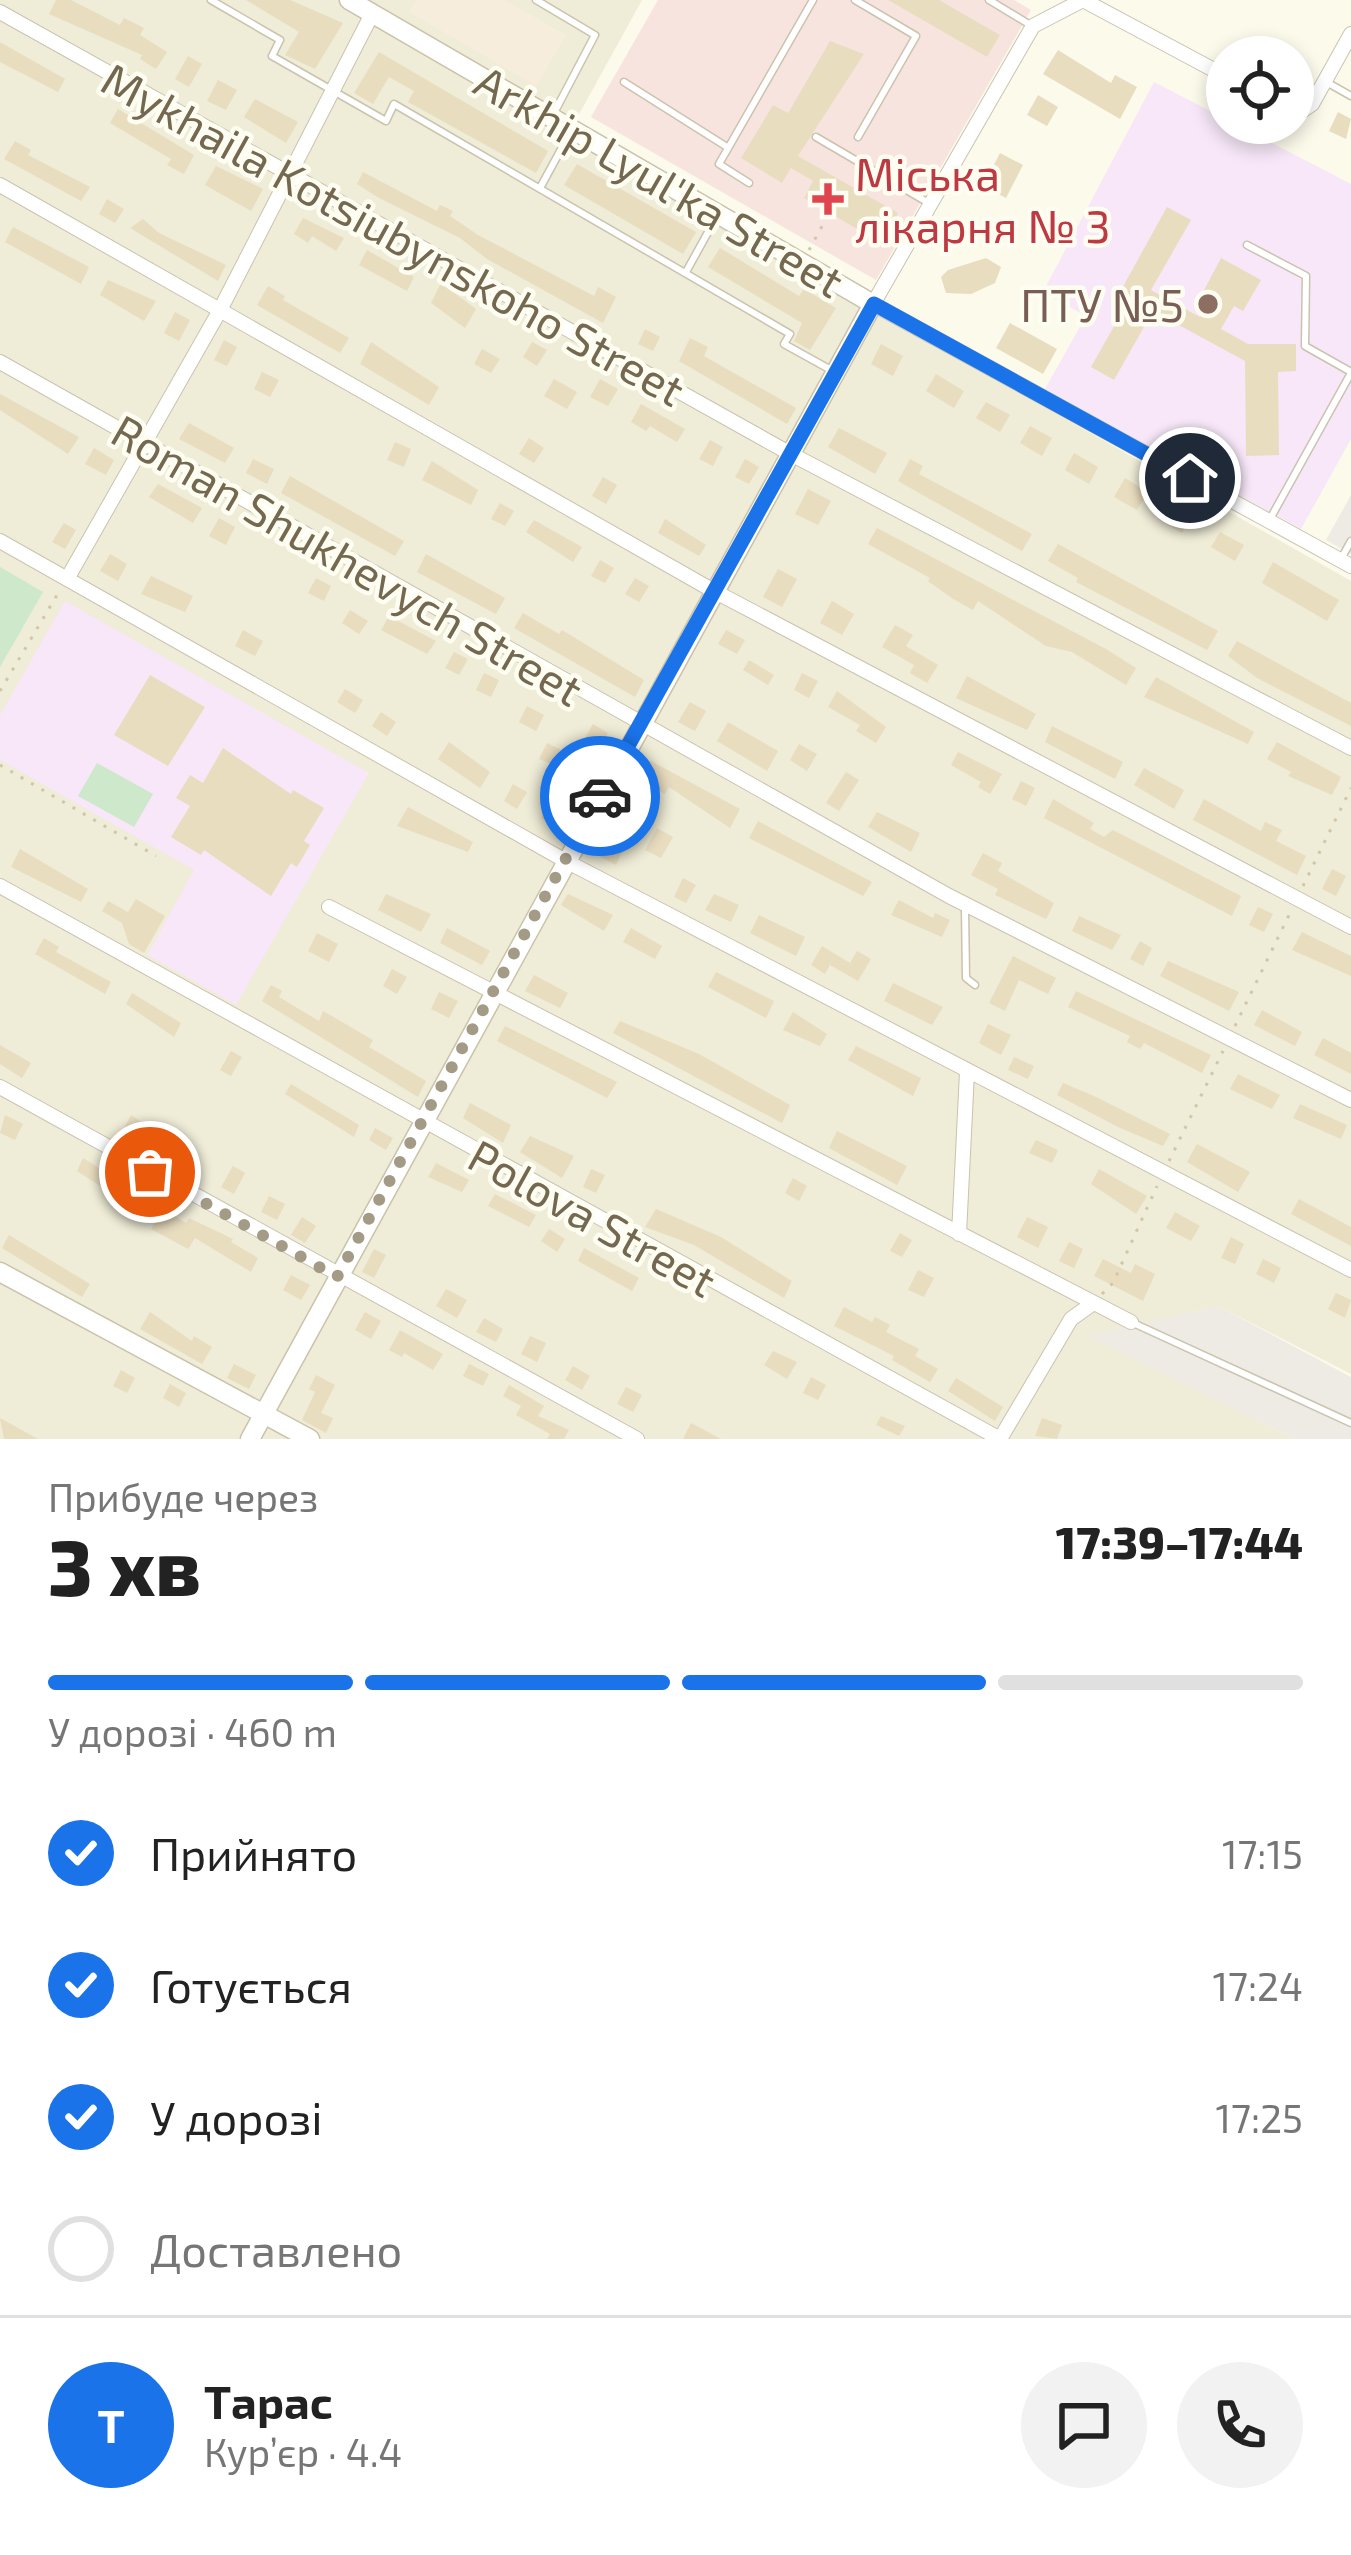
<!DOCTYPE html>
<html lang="uk">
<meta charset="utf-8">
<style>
:root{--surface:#fff;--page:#f2f2f2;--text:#222;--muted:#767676;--line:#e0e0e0;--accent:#1a73e8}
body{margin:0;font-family:"Exo 2",sans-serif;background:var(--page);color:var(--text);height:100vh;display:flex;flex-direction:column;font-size:45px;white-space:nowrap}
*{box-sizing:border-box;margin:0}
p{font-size:39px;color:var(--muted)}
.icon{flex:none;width:66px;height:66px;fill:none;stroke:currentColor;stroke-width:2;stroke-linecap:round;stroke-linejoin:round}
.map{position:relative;height:1439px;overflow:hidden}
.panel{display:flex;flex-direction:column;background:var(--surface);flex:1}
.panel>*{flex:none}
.tools{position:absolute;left:1206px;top:36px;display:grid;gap:24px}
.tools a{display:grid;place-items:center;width:108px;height:108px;border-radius:50%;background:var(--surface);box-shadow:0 6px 18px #0003;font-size:60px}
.pin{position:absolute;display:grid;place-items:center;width:102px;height:102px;color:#fff;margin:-51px;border:6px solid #fff;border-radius:50%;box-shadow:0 3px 12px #0007}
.courier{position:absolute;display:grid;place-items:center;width:120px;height:120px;margin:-60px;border:9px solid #1a73e8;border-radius:50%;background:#fff;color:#222;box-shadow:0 3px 15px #0007}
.overview em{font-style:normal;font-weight:800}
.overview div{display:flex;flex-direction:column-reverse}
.overview{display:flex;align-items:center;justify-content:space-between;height:204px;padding:0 48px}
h1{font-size:78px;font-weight:800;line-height:90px}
.bar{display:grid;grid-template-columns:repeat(4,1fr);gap:18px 12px;align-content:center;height:144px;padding:0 48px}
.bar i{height:15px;border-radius:9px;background:var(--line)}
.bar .selected{background:var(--accent)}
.bar p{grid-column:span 4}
.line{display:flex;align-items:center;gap:30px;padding:0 48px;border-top:3px solid var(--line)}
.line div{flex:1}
.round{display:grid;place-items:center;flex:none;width:126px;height:126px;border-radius:63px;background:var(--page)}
ol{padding:0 48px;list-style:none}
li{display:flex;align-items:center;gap:36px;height:132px}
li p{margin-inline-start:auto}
li .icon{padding:12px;border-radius:50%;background:var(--accent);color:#fff;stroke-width:4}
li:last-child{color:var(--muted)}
li i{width:66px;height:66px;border:6px solid var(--line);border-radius:50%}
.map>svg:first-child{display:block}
</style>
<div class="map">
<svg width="1351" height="1439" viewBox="0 0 1351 1439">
<rect width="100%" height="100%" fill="#fbfaeb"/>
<path fill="#efecd7" d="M0 0H642L567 136 1351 581V1374L1218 1306 1089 1336 1295 1439H0Z"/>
<path fill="#f7eddd" d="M416 0H505L566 35 536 86 409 12Z"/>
<path fill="#edebe3" d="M1351 495V554L1326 540Z
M1218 1306 1351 1377V1439H1295L1087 1336Z"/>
<path fill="#f7e7f8" d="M1154 82 1351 184V439L1301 529 1045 389 1086 316 1043 292Z
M65 601 369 773 236 1005 147 955 194 870 0 760V715Z"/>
<path fill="#f8e4df" d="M658 0H1014L1031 10 876 280 591 117Z"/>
<path fill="#cde8ca" d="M0 567 43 592 0 667Z
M97 763 153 794 134 827 78 796Z"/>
<path fill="#e9ddc0" d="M56 0H71L120 25 124 18 144 28 140 35 167 52 156 69 140 59 142 55 49 14Z
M246 0H290L343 23 315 69 285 55 299 32Z
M888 0H939L1000 35 987 57Z
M830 41 864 54 798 156 898 213 881 243 804 198 813 181 791 168 782 183 741 158 773 105 788 113Z
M0 42 65 79 58 92 0 62Z
M1058 50 1111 83 1115 75 1137 87 1120 119 1043 74Z
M379 52 548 151 536 173 408 102 414 91 389 77 373 104 354 93Z
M188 56 202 64 189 87 175 79Z
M218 80 237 90 226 110 207 101Z
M1038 95 1058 107 1047 126 1027 115Z
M255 99 298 122 286 143 244 117Z
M118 109 194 155 184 174 167 165 171 159 110 123Z
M1338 112 1351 119 1346 139 1329 131Z
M15 141 31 150 28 155 90 187 81 201 4 159Z
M1000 153 1023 165 1006 198 983 186Z
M577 164 696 232 683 254 564 185Z
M216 166 263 189 251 211 205 185Z
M363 172 437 211 440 205 453 211 450 216 478 235 594 296 598 287 616 297 603 323 487 259 460 238 379 198 357 184Z
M107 199 124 209 115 223 99 214Z
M1167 207 1191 220 1151 290 1200 317 1213 295 1204 290 1221 258 1261 280 1243 311 1234 306 1221 329 1248 344H1296V371L1278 372 1279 455 1246 456 1245 361 1153 311 1114 380 1091 367 1130 298 1120 292Z
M303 218 344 238 336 251 312 236 308 243 294 234Z
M143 219 159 233 226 265 218 281 130 228Z
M13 227 89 267 81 284 5 242Z
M720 248 799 296 804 289 836 308 810 350 794 341 802 323 708 267Z
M367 250 414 277 407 291 359 265Z
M986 258 1001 267 995 283 971 294 946 293 941 277 948 270Z
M108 280 156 301 144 321 100 295Z
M441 283 476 309 465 328 431 303Z
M268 286 285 296 283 300 349 338 340 353 257 305Z
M175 312 190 320 179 341 164 333Z
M1010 323 1057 349 1043 374 996 348Z
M645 329 660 337 653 351 638 344Z
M690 338 708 347 704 356 796 408 787 424 679 361Z
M224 340 237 347 227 366 214 360Z
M371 342 439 387 429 405 360 364Z
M532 342 547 350 537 366 523 357Z
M881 344 903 356 893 376 871 364Z
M482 349 500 359 491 373 474 364Z
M262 372 279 380 270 397 254 389Z
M936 374 964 391 954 408 926 391Z
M554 379 577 392 567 409 544 396Z
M600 379 618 389 608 406 590 397Z
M0 394 79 437 68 454 0 410Z
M986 402 1010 415 1000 432 976 418Z
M641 404 685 429 677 442 650 426 646 431 631 422Z
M189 423 234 448 225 463 179 439Z
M1030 426 1052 438 1042 456 1020 443Z
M839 428 887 453 875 474 828 447Z
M529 438 544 448 534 463 519 454Z
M710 440 723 447 713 466 699 459Z
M395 442 411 449 404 467 387 460Z
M94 448 114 460 106 475 85 464Z
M1074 453 1098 467 1089 484 1065 470Z
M253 459 274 469 267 484 246 473Z
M745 459 759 467 749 484 735 477Z
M910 459 923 466 919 474 1032 534 1022 551 898 481Z
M432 461 478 490 471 505 422 480Z
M290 476 404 541 395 556 281 493Z
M603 477 617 485 606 504 592 496Z
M1125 478 1148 492 1137 510 1114 497Z
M158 484 202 508 193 523 149 497Z
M808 489 831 501 818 525 795 514Z
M500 503 514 511 505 526 491 519Z
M1167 503 1192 517 1182 533 1158 519Z
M219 518 235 527 226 545 209 536Z
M665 519 706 545 699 556 658 533Z
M534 520 582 547 573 562 526 532Z
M64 523 76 530 65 549 52 542Z
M877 528 1106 649 1136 668 1126 685 1072 652 1046 646 978 601 973 610 953 599 928 581 930 578 868 544Z
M1220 532 1244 545 1235 561 1211 547Z
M1058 544 1218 631 1207 650 1076 582 1078 578 1048 561Z
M110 554 127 564 118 581 100 571Z
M426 554 505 598 496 614 417 572Z
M600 560 614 568 605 583 591 576Z
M1273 562 1339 600 1327 621 1262 583Z
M778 569 797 579 782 607 763 597Z
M151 576 193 596 185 612 141 594Z
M316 578 331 586 324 601 308 593Z
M635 578 649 586 639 602 625 594Z
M832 601 854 614 842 635 820 623Z
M350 610 368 621 359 634 342 623Z
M523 613 559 634 562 630 644 680 635 697 514 628Z
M389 616 436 641 427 654 381 630Z
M895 625 913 635 906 646 938 665 927 683 910 673 914 665 882 647Z
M243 630 263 641 255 656 235 646Z
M726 630 745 640 737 654 718 644Z
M1237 641 1351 703V726L1257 678 1228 656Z
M454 652 468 659 459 675 445 668Z
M749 660 774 675 768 685 743 670Z
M484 673 499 680 491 697 476 690Z
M802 673 818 681 809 698 794 690Z
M150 675 205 707 168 766 114 735Z
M967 676 1036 714 1027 730 956 698Z
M1156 677 1254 732 1248 744 1144 697Z
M345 689 363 700 355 713 337 702Z
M837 691 886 727 876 743 856 731 860 725 828 707Z
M690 702 706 711 695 731 678 722Z
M527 706 544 715 536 731 519 722Z
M381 712 396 722 387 736 372 726Z
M728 722 778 751 767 771 717 741Z
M593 724 608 733 596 755 580 747Z
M1052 726 1123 762 1115 779 1045 742Z
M449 742 490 772 480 788 438 759Z
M1277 742 1341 777 1332 795 1288 776 1291 772 1267 759Z
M547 743 561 750 554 765 539 759Z
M799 744 817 754 807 771 790 760Z
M223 748 291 794 293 790 324 808 304 841 310 845 297 867 291 863 271 896 204 850 201 855 171 837 190 806 176 798 190 775 203 783Z
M958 752 1002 774 990 794 978 787 981 782 951 765Z
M649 760 740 809 730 828 669 787 665 794 638 780Z
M1144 768 1184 790 1174 809 1134 785Z
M846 772 859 780 839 811 826 803Z
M1021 781 1035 788 1026 806 1012 799Z
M513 784 527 792 517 809 504 801Z
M1053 799 1094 823 1090 829 1104 837 1113 830 1241 896 1232 916 1044 818Z
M1204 799 1261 831 1265 822 1282 830 1276 841 1306 856 1297 875 1193 820Z
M551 801 566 809 556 827 541 818Z
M408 807 473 842 468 852 397 826Z
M877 812 920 833 911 852 868 827Z
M758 821 872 882 863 896 749 838Z
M657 828 673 837 661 858 645 850Z
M602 839 623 849 616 865 595 854Z
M20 849 88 889 81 902 11 867Z
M983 853 1002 863 998 871 1054 903 1046 919 995 895 998 889 971 875Z
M1332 869 1346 876 1336 896 1322 889Z
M683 878 696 885 686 903 674 897Z
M386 894 431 914 421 932 378 910Z
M568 894 613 915 604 931 561 905Z
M714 894 739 905 731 922 705 910Z
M136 899 165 916 144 953 129 944 122 923 102 911 108 901 128 912Z
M899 900 933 918 935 913 950 920 942 937 891 915Z
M1258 907 1273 914 1264 932 1249 925Z
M759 915 805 937 796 956 750 933Z
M1079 916 1121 935 1112 950 1072 931Z
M447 928 490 951 482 965 440 943Z
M631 928 662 946 655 959 623 942Z
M1302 932 1351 956V976L1292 950Z
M317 933 338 944 329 962 308 951Z
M44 938 59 947 56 952 111 982 105 994 35 954Z
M1140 941 1152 948 1143 966 1130 959Z
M822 946 850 963 857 951 871 959 858 981 830 965 825 974 811 965Z
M1013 956 1056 978 1048 994 1019 980 1005 1011 989 1003Z
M1168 961 1239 992 1229 1011 1160 976Z
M392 969 407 977 397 994 383 986Z
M716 972 774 1001 766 1018 708 987Z
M534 975 568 993 560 1008 525 991Z
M893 983 943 1007 932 1025 884 1001Z
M271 985 282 991 279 997 319 1021 323 1011 373 1040 369 1047 426 1081 418 1097 262 1001Z
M1076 991 1211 1055 1202 1073 1144 1043 1140 1049 1127 1042 1130 1036 1068 1007Z
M439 992 458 1001 449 1018 431 1009Z
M132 993 181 1023 174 1037 126 1004Z
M1262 1010 1302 1032 1295 1046 1254 1025Z
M793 1012 827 1034 820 1046 783 1030Z
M620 1021 699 1054 790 1105 782 1123 613 1033Z
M988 1024 1011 1035 1001 1055 979 1043Z
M505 1026 617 1082 607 1098 497 1041Z
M1323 1038 1351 1053V1074L1314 1055Z
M0 1045 31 1063 22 1078 0 1064Z
M856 1046 921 1078 913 1096 848 1060Z
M231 1051 242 1057 231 1076 220 1070Z
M1014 1057 1034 1066 1028 1079 1008 1070Z
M1238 1074 1280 1095 1272 1109 1230 1089Z
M1063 1083 1094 1096 1170 1134 1163 1146 1118 1127 1057 1095Z
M291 1084 359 1125 354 1137 285 1094Z
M470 1103 511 1125 503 1143 463 1118Z
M1300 1104 1347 1125 1341 1139 1293 1118Z
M5 1115 23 1124 15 1140 0 1133Z
M131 1115 165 1138 156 1154 123 1130Z
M375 1128 393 1138 386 1150 369 1140Z
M837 1131 907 1166 897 1185 829 1148Z
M530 1136 574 1156 562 1178 520 1152Z
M1036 1140 1058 1150 1052 1163 1029 1153Z
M1197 1144 1250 1172 1238 1192 1187 1162Z
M83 1158 186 1223 189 1218 233 1239 231 1242 258 1258 251 1272 195 1238 188 1249 151 1229 155 1222 77 1171Z
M436 1163 469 1180 462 1192 428 1177Z
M233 1166 245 1173 234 1194 221 1187Z
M591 1169 605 1175 596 1193 583 1187Z
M1099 1169 1147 1196 1136 1214 1091 1184Z
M793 1178 807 1186 799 1201 785 1193Z
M495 1194 536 1215 529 1227 488 1206Z
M269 1196 285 1204 277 1220 261 1212Z
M1299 1199 1351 1227V1246L1291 1214Z
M656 1209 721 1237 792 1281 784 1298 694 1245 645 1227Z
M1175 1212 1200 1226 1191 1241 1166 1228Z
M302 1217 316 1226 305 1243 291 1235Z
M1027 1217 1048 1227 1038 1248 1017 1237Z
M549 1229 565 1239 557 1252 541 1241Z
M900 1233 912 1240 902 1257 890 1251Z
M9 1235 90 1284 82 1297 2 1248Z
M1231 1237 1244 1244 1235 1264 1221 1258Z
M1069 1242 1083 1249 1074 1268 1059 1261Z
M584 1248 639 1278 632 1291 578 1261Z
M374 1249 386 1255 374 1278 362 1272Z
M1103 1259 1131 1273 1135 1264 1155 1274 1143 1301 1094 1276Z
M1263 1259 1281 1268 1274 1283 1256 1274Z
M918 1270 934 1278 924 1297 908 1290Z
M291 1275 310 1285 301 1300 283 1290Z
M446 1289 467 1300 457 1318 436 1306Z
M1336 1293 1351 1300 1345 1318 1328 1309Z
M844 1307 872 1322 875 1317 890 1325 886 1332 919 1349 915 1356 938 1369 930 1382 892 1360 894 1356 834 1326Z
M150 1312 192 1341 194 1336 212 1347 202 1364 140 1329Z
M365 1312 381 1321 371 1339 355 1330Z
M484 1318 503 1329 496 1342 476 1332Z
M400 1330 443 1354 433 1370 404 1353 402 1357 389 1350Z
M530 1336 546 1343 537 1362 521 1354Z
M773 1351 797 1362 787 1379 764 1365Z
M234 1364 256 1375 249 1389 227 1378Z
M469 1364 489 1374 483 1386 463 1376Z
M573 1366 590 1376 582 1390 565 1380Z
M121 1370 135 1378 127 1393 113 1386Z
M316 1375 335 1385 321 1413 333 1418 326 1433 302 1420 315 1392 309 1389Z
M811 1377 826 1385 818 1400 803 1393Z
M956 1378 1003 1407 995 1421 948 1391Z
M170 1384 186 1393 179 1407 163 1398Z
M509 1385 544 1406 538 1416 569 1430 564 1439H547L550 1434 516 1415 521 1406 503 1396Z
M626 1387 642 1395 633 1412 617 1404Z
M881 1416 905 1426 899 1436 876 1425Z
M0 1418 38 1439H4Z
M1042 1418 1062 1425 1057 1439 1035 1436Z
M691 1423 721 1439H683Z"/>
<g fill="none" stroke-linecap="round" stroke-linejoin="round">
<g stroke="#cac3ae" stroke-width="9">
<path id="lane" d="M211 0 280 40 272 56 386 121 394 104 790 334 784 344 831 370
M536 0 595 35 554 113
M855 0 916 36 858 137
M989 0 1032 26
M624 82 727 147
M1328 83 1351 96
M816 137 927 202
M749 183 719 164 813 0
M540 188 571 131
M1247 245 1306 276 1305 346 1351 372
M686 272 717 216
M1270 519 1351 373
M1342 557 1351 541
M965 908 966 978 975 985
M1131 1322 1351 1423"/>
</g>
<g stroke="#cac3ae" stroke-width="16">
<path id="street" d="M0 12 789 453 1351 748
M1227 77 1083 0 1033 26 873 304 1351 566
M1293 109 1302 111 1312 104 1351 34
M0 185 712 590 1351 927
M0 362 949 896 1351 1100
M0 541 564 860 1351 1270
M67 579 219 312 372 14
M0 886 1000 1439
M329 907 1131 1322
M0 1087 637 1439
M959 1234 967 1072
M1000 1439 1071 1319 1092 1304"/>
</g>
<g stroke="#cbc2aa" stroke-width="21">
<path id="secondary" d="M0 1272 310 1439
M250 1439 873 304 349 0"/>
</g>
<path stroke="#d3c6a8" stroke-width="3" stroke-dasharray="3 9" stroke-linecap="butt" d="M809 250 826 219
M0 691 60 590
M0 765 156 856
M1303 886 1351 788
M1235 1026 1291 911
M1169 1161 1223 1051
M1102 1294 1113 1283 1157 1186"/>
<use href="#lane" stroke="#fff" stroke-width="6"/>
<use href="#street" stroke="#fff" stroke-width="14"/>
<use href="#secondary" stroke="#fff" stroke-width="18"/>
</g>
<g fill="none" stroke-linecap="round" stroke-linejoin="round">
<path stroke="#a39b86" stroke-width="12" stroke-dasharray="0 21.6" d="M150 1172 337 1277 600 796"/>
<path stroke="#1a73e8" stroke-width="15" d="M600 796 874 304 1190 478"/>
</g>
<path fill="#e0444e" stroke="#fefdf1" stroke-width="4.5" d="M822 181h12v12h12v12h-12v12h-12v-12h-12v-12h12z"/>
<circle fill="#8d6e63" stroke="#fefdf1" stroke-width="4.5" cx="1208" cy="304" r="12"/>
<g text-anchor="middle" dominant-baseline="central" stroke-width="9" stroke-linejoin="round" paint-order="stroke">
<g font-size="45" fill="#be3a42" stroke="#fefdf1" text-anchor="start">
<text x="855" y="173">Міська<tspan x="855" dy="52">лікарня № 3</tspan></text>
</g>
<g font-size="45" fill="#746850" stroke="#fefdf1">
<text transform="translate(660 180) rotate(30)">Arkhip Lyul'ka Street</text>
<text transform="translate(394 233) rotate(29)">Mykhaila Kotsiubynskoho Street</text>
<text transform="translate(348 559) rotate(30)">Roman Shukhevych Street</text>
<text transform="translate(593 1217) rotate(29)">Polova Street</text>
</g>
<g font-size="45" fill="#785e54" stroke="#fefdf1" text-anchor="end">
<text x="1184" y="304">ПТУ №5</text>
</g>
</g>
</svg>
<div class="tools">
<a><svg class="icon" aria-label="locate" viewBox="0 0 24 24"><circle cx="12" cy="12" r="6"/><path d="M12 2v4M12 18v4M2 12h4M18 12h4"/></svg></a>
</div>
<div class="pin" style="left:150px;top:1172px;background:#ea580c"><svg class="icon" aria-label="bag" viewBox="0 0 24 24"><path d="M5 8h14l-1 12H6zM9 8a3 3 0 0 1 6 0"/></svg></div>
<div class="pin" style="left:1190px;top:478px;background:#1f2937"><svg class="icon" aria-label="home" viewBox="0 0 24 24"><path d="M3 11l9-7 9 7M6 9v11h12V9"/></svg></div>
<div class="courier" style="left:600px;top:796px"><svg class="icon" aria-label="car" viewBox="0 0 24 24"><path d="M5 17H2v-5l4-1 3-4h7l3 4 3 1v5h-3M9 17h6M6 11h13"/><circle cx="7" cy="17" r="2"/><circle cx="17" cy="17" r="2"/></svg></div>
</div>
<section class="panel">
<div class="overview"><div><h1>3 хв</h1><p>Прибуде через</p></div><em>17:39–17:44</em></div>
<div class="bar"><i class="selected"></i><i class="selected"></i><i class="selected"></i><i></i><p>У дорозі · 460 m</p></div>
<ol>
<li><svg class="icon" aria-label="check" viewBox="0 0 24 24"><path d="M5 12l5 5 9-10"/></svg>Прийнято<p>17:15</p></li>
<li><svg class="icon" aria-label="check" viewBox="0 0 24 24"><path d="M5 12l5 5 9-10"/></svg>Готується<p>17:24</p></li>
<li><svg class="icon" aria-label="check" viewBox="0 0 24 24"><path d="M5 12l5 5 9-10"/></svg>У дорозі<p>17:25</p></li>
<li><i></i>Доставлено</li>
</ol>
<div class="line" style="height:216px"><b class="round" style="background:var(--accent);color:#fff">Т</b><div><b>Тарас</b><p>Кур’єр · 4.4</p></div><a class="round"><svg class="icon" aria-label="chat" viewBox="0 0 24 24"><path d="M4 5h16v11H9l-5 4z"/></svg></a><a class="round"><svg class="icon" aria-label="phone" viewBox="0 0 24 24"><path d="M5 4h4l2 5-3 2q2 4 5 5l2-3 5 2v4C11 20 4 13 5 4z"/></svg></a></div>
</section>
